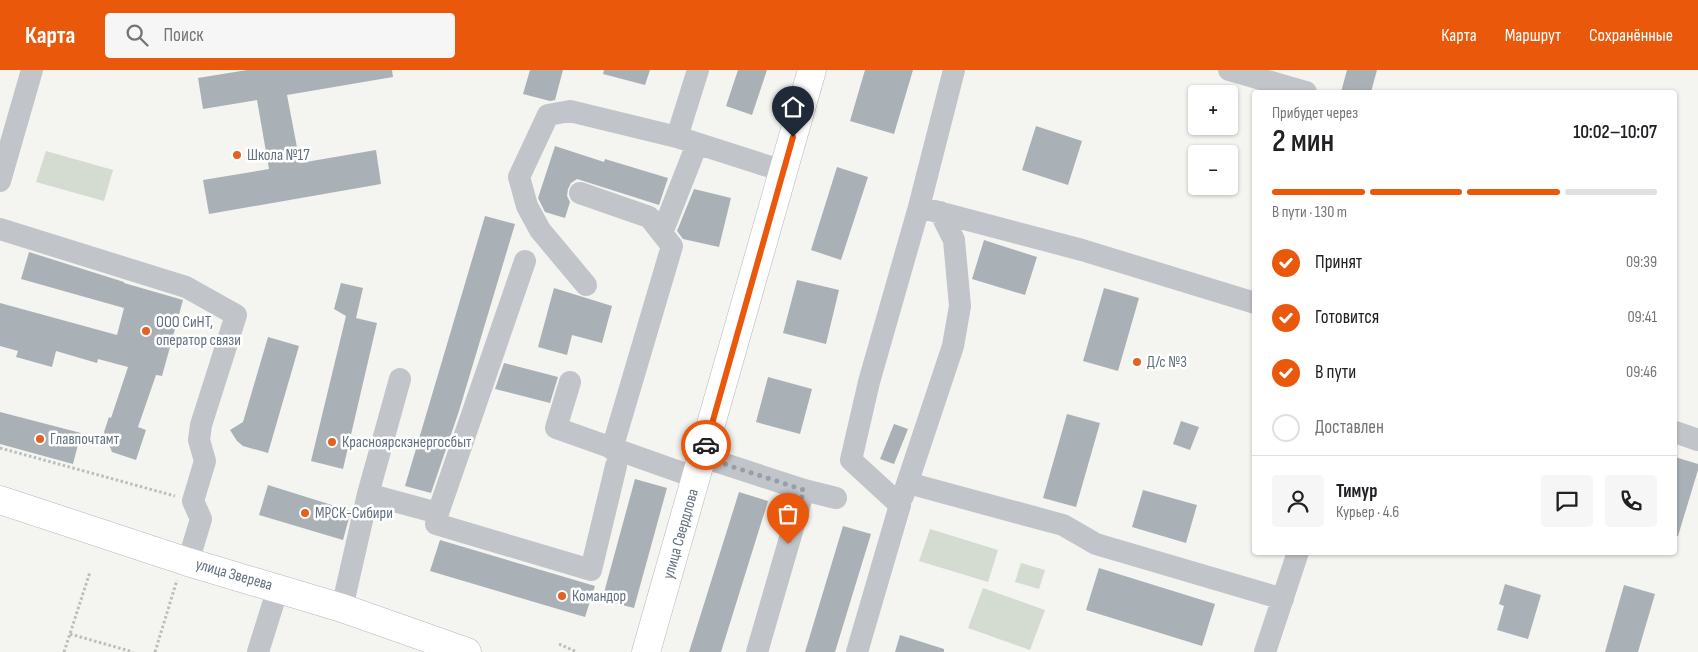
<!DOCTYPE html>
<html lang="ru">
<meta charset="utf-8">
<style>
:root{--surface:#fff;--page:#f6f6f6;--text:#202124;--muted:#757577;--line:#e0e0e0;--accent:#ea580c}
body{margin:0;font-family:"Sofia Sans Condensed",sans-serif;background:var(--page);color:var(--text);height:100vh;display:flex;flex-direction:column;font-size:19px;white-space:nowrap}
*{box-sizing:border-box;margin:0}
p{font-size:16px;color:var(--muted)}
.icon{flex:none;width:28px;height:28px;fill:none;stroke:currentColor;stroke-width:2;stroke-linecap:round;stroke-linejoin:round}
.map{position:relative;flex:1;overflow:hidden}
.drawer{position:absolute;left:1252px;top:20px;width:425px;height:465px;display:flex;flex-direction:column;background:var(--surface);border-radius:5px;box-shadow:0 1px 4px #0004}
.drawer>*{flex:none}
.buttons{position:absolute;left:1188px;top:15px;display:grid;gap:10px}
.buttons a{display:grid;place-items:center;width:50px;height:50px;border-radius:5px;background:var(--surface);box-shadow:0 1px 4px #0004;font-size:25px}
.pin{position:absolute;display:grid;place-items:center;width:42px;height:42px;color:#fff;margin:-51px -21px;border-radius:50% 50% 50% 0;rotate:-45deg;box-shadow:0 0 5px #0007}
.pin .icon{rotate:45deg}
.courier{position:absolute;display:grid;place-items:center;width:50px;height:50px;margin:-25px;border:4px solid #ea580c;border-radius:50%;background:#fff;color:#222;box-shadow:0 1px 6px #0007}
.head em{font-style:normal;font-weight:600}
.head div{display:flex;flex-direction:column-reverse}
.head{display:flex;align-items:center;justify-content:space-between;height:85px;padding:0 20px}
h1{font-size:32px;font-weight:600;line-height:38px}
.bar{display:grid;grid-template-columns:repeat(4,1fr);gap:8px 5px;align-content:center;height:60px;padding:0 20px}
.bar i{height:6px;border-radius:4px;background:var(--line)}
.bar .active{background:var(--accent)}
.bar p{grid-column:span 4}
.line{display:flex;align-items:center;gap:12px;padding:0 20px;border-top:1px solid var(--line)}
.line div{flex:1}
.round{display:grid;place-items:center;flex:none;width:52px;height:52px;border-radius:5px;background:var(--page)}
ol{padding:0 20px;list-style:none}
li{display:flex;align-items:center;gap:15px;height:55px}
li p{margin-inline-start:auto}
li .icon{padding:5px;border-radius:50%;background:var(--accent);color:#fff;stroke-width:4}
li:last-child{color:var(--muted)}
li i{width:28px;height:28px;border:2px solid var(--line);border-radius:50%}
header{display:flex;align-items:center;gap:30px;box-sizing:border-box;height:70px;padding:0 25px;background:var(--accent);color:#fff}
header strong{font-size:24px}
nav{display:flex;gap:28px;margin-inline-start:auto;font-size:18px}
.search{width:350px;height:45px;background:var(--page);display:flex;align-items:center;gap:12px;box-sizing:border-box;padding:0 18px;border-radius:5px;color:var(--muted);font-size:19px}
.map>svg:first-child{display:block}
</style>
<header>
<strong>Карта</strong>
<div class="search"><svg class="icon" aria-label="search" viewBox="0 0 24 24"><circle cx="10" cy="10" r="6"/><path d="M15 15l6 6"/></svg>Поиск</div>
<nav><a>Карта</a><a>Маршрут</a><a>Сохранённые</a></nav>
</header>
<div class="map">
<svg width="1698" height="582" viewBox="0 0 1698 582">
<rect width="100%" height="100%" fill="#f4f4f0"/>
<path fill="#d4dbd1" d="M46 81 113 100 104 131 36 112Z
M930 459 998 480 988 512 919 491Z
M1021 493 1045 500 1039 519 1015 512Z
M983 518 1045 540 1030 580 968 558Z"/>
<path fill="#aab1b6" d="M247 0H392L393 7 287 25 300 93 376 80 381 114 209 144 203 110 269 99 257 30 203 39 198 8Z
M530 0H563L555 30 550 31 523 24Z
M604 0H650L645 15 603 4Z
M738 0H767L752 45 726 36Z
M865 0H913L894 64 850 51Z
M1347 0H1377L1371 22H1341Z
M1036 56 1082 71 1068 115 1022 100Z
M555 76 604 92 605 89 668 108 659 135 577 109 571 113 568 119 567 126 570 132 565 148 545 142 538 128Z
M837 97 868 107 841 190 811 180Z
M694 119 731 128 719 177 683 169 677 161Z
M485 146 515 154 459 341 431 423 405 416Z
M984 170 1037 187 1025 225 972 209Z
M29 182 124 212V213L183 230 162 306 156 305 138 357 146 360 136 390 112 382 104 362 109 347 111 348 128 297 98 289 97 293 56 281 52 297 16 287 18 281 0 276V233L117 265 124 238 21 209Z
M797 210 839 220 826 274 783 263Z
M341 213 363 218 356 248 377 253 343 399 311 391 346 246 334 239Z
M554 218 612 236 602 273 572 265 567 285 538 277Z
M1104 218 1139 228 1118 301 1083 291Z
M268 267 299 276 268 383 243 376 237 371 230 360 243 352Z
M504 293 558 307 550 333 495 319Z
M768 307 812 319 800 364 756 352Z
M0 342 81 363 73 394 0 374Z
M1067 344 1100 353 1076 437 1043 428Z
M1181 351 1199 357 1190 380 1173 374Z
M894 354 908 359 894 394 880 389Z
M1675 387 1698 394V400L1678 466H1675Z
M635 409 667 418 634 538 602 530Z
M268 415 351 441 343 470 259 445Z
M1143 420 1197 435 1186 473 1132 457Z
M739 422 768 431 721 582H689Z
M843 456 871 464 835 582H805Z
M440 470 595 516 585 547 430 501Z
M1099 498 1215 534 1202 576 1086 540Z
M1505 514 1541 525 1528 569 1497 560 1504 536 1499 534Z
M1624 515 1655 524 1638 582H1605Z
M900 565 944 579V582H895Z"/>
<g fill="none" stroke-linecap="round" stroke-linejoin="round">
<g stroke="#b4b8bc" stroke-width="29">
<path id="major" d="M0 430 188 492 342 538 467 582
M646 582 812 0"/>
</g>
<path stroke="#bbbdbf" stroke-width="3" stroke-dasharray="2.5 2.5" stroke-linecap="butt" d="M0 378 175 426
M70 564 133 582
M559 574 577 582
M64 582 90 502
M155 582 177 510"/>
<path stroke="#c1c4c8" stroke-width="22" d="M698 0 677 67 783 101
M1229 0 1306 22
M0 111 32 0
M580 123 649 147 672 176 612 379
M919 137 1082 180 1255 233
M0 159 186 217 236 245 201 355 199 370 205 391 193 431 201 449 188 492
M662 163 697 74
M586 215 540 160 527 136 519 107 548 45 570 41 677 67
M570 312 556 358 697 408
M1675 362 1698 370
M703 387 804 420 836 428
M908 413 1063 455 1096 474 1283 529
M368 424 400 309
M903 426 953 276 960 236 954 170 940 142
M438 443 436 454 591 500 616 396
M342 538 368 424 438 443 525 191
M258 582 278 518
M757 582 804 420
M857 582 900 435 851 390 869 312 919 137 954 0
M1265 582 1298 482"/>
<use href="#major" stroke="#fff" stroke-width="28"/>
</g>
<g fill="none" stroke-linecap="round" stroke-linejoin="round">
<path stroke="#969fa8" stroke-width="5" stroke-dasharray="0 9" d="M706 375 703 387 804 420 788 474"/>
<path stroke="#ea580c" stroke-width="6" d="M706 375 793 67"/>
</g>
<g fill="#e36121" stroke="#fff" stroke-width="2">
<circle cx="237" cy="85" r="5"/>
<circle cx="146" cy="261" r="5"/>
<circle cx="1137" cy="292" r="5"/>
<circle cx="40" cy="369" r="5"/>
<circle cx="332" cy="372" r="5"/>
<circle cx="305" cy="443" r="5"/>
<circle cx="562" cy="526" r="5"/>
</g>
<g text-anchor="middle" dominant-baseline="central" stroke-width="5" stroke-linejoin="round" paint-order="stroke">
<g font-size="16" fill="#637181" stroke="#fff" text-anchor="start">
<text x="247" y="85">Школа №17</text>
<text x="156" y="252">ООО СиНТ,<tspan x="156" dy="18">оператор связи</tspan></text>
<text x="1147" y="292">Д/с №3</text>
<text x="50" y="369">Главпочтамт</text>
<text x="342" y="372">Красноярскэнергосбыт</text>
<text x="315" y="443">МРСК-Сибири</text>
<text x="572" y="526">Командор</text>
</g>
<g font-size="16" fill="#637181" stroke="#fff">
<text transform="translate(681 464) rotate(-74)">улица Свердлова</text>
<text transform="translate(234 505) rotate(16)">улица Зверева</text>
</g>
</g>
</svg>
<div class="buttons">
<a>+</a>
<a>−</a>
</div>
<div class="pin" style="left:788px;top:474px;background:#ea580c"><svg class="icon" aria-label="bag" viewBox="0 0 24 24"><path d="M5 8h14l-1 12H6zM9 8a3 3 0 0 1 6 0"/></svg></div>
<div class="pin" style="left:793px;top:67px;background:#1f2937"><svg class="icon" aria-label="home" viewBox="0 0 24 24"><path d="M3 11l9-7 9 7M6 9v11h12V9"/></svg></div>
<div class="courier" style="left:706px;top:375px"><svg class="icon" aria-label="car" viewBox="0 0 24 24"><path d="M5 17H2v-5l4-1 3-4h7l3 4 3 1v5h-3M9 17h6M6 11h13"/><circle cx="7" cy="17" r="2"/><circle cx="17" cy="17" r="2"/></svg></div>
<section class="drawer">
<div class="head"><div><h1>2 мин</h1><p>Прибудет через</p></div><em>10:02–10:07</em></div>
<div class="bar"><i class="active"></i><i class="active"></i><i class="active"></i><i></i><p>В пути · 130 m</p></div>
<ol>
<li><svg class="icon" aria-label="check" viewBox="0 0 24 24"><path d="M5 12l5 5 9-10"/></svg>Принят<p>09:39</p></li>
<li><svg class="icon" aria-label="check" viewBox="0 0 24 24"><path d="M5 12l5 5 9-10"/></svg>Готовится<p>09:41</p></li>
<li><svg class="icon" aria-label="check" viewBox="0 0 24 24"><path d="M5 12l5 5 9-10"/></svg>В пути<p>09:46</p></li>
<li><i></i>Доставлен</li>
</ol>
<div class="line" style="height:90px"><a class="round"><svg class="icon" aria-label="person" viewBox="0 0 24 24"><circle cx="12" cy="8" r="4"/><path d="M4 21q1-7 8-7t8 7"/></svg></a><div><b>Тимур</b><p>Курьер · 4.6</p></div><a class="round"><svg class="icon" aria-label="chat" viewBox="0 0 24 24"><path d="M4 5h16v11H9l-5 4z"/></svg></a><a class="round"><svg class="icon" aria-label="phone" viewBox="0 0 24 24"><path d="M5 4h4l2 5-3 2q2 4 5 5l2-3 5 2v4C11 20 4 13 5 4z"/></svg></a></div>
</section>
</div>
